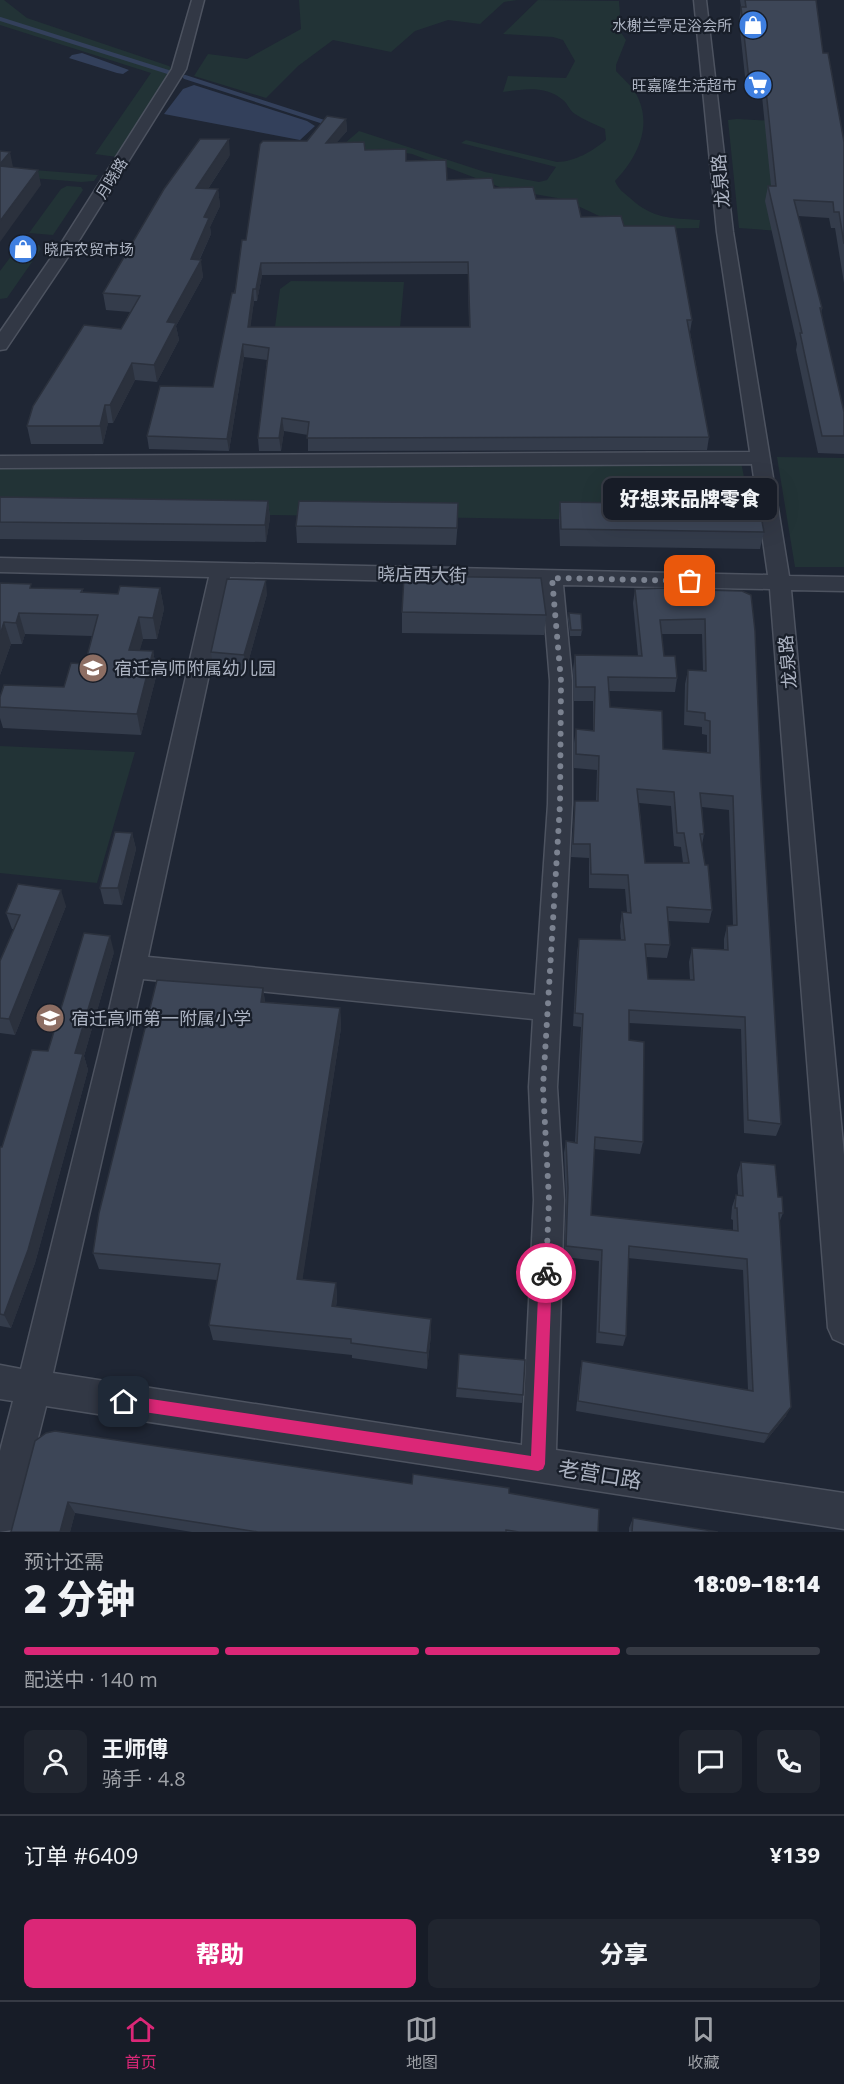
<!DOCTYPE html>
<html lang="zh">
<meta charset="utf-8">
<style>
:root{--surface:#171c27;--page:#20252f;--text:#f1f3f6;--muted:#9ea1a7;--line:#363a44;--accent:#db2777}
body{margin:0;font-family:"Open Sans","Noto Sans SC",sans-serif;background:var(--page);color:var(--text);height:100vh;display:flex;flex-direction:column;font-size:22px;white-space:nowrap}
*{box-sizing:border-box;margin:0}
p{font-size:20px;color:var(--muted)}
.icon{flex:none;width:33px;height:33px;fill:none;stroke:currentColor;stroke-width:2;stroke-linecap:round;stroke-linejoin:round}
.map{position:relative;height:1532px;overflow:hidden}
.side{display:flex;flex-direction:column;background:var(--surface);flex:1}
.side>*{flex:none}
.pin{position:absolute;display:grid;place-items:center;width:51px;height:51px;color:#fff;margin:-26px;border-radius:12px;box-shadow:0 3px 9px #0006}
.courier{position:absolute;display:grid;place-items:center;width:60px;height:60px;margin:-30px;border:4px solid #db2777;border-radius:50%;background:#fff;color:#222;box-shadow:0 2px 8px #0007}
.bubble{position:absolute;height:42px;border-radius:9px;background:var(--surface);box-shadow:0 6px 24px #0002,0 0 0 2px var(--line);font-size:20px;font-weight:800;line-height:42px;text-align:center}
.headline em{font-style:normal;font-weight:800}
.headline div{display:flex;flex-direction:column-reverse}
.headline{display:flex;align-items:center;justify-content:space-between;height:102px;padding:0 24px}
h1{font-size:39px;font-weight:800;line-height:45px}
.bar{display:grid;grid-template-columns:repeat(4,1fr);gap:9px 6px;align-content:center;height:72px;padding:0 24px}
.bar i{height:8px;border-radius:4px;background:var(--line)}
.bar .selected{background:var(--accent)}
.bar p{grid-column:span 4}
.line{display:flex;align-items:center;gap:15px;padding:0 24px;border-top:2px solid var(--line)}
.line div{flex:1}
.round{display:grid;place-items:center;flex:none;width:63px;height:63px;border-radius:9px;background:var(--page)}
.action{display:flex;gap:12px;margin-top:auto;padding:12px 24px}
.action a{flex:1;height:69px;border-radius:9px;background:var(--accent);color:#fff;font-size:24px;font-weight:800;line-height:69px;text-align:center}
.action a+a{background:var(--page);color:var(--text)}
.menu{display:flex;justify-content:space-around;align-items:center;height:84px;border-top:2px solid var(--line);background:var(--surface);font-size:16px;color:var(--muted)}
.menu a{display:grid;justify-items:center;gap:3px}
.menu .selected{color:var(--accent)}
.map>svg:first-child{display:block}
</style>
<div class="map">
<svg width="844" height="1532" viewBox="0 0 844 1532">
<rect width="100%" height="100%" fill="#1f2634"/>
<path fill="#223336" d="M0 0H4L27 18 169 66 172 69 117 157 95 154 151 73 0 25Z
M299 0H517L504 2 480 24 448 20 415 31 391 52 333 40 298 66 266 98 194 76 208 54 247 59 301 29Z
M538 0 619 1 620 14 615 24 626 40 616 65V71C622 78 630 84 635 92 654 124 638 157 615 181 618 189 624 193 630 198 653 219 670 218 700 220L699 228 627 229 563 199 505 189 412 154 386 150H337L359 131 485 172 539 182 547 180 556 167 461 143 466 140 557 162C574 162 593 151 606 140L605 129C595 124 584 120 575 114 569 110 568 104 563 100 546 85 523 89 503 92L508 76 566 78 575 61 563 40 553 37 503 34Z
M737 119 776 121 794 232 739 228 728 120Z
M21 169 98 175 94 181 81 182 21 177Z
M67 186 81 187 83 190 53 235 29 233 61 189Z
M24 244 39 245 41 249 7 298 0 299V271L18 247Z
M291 281 404 282 400 328 275 327 280 289Z
M777 457 844 458V567H795Z
M741 462 753 522 0 511V464Z
M0 746 135 752 97 883 0 873Z"/>
<path fill="#33405b" d="M82 53 129 70 123 74 117 73 69 58 72 55Z
M194 85 307 121 315 126 300 140 164 114 183 89Z"/>
<g fill="none" stroke-linecap="round" stroke-linejoin="round">
<path stroke="#33405b" stroke-width="4" d="M0 19 168 72
M185 77 330 124"/>
<g stroke="#4d5360" stroke-width="3">
<path id="minor" d="M192 0H204L186 69 78 242 6 349 0 350V332L62 242 172 69Z
M694 0H706L733 232 789 576 844 577V591L791 590 844 1155V1344L833 1339 828 1328 770 589 563 585 572 681V804L557 1087 564 1200 556 1450 844 1493V1529L46 1406 18 1518 12 1530 0 1532V1451L13 1401 0 1399V1365L21 1369 101 1045 209 577 0 572V558L768 575 752 464 0 468V456L750 452 717 232ZM230 577 542 584 550 681 548 804 535 995 148 957ZM143 979 533 1019 529 1087 534 1200 522 1445 53 1373Z"/>
</g>
<use href="#minor" fill="#323845" fill-rule="evenodd"/>
</g>
<path fill="#343c4b" fill-rule="evenodd" d="M740 0H816L823 53 844 142V283L835 228H831L829 218 798 216 822 308 821 314 844 412V454L818 453 796 350 797 344 765 201 768 186H771L762 96 747 95 739 21 741 7Z
M346 119 347 131 336 143 406 161 447 180 494 188 536 199 581 217 624 226 692 320 690 332 709 437 707 450 317 451H308V435L284 431 281 451H259L258 438 267 360 244 357 229 451 149 449 147 436 213 387 246 240 307 141ZM468 274 469 327H250L254 301H257L262 275Z
M230 155 208 189H218L220 206 210 227 211 234 200 259 203 277 176 326 179 340 157 382 135 380 113 423H108L103 444H31L27 426 121 329 130 312 106 310 103 293Z
M0 497 268 501 270 518 266 542 0 539Z
M560 502 764 532 760 549 560 546 559 519Z
M458 520 456 545 297 543 296 526Z
M0 583 32 588 83 589V592L118 594 160 588 164 609 157 639H143L139 651H153L157 673 141 735 3 728 0 718V697L64 687 85 664 92 636 25 634 22 644H11L0 675Z
M703 587 761 783 781 1124 776 1136 744 1133 741 1029 629 1023V1040L643 1142 640 1154 594 1149 591 1215 733 1230V1220L731 1219 732 1207 736 1195H738L737 1175 741 1162 778 1197 783 1213 779 1223 786 1416 764 1443 576 1411 580 1372 582 1361 748 1390 743 1270 628 1258 626 1336 623 1346 596 1343 599 1261 564 1257 566 1200 564 1153 566 1141 575 1142 581 1027 573 1026 577 953 579 939 621 940 620 926 622 912H627L625 889 589 888V858L571 857 575 801H596L597 770 574 768V743L576 729 593 730V701H574L573 669 575 655 638 656 633 603 635 589ZM661 634H702L703 671 688 670 685 684 684 725 702 727V734L707 735V753L663 749 610 707 609 691 675 692 677 678 664 656ZM639 803 671 806 674 846 681 847 683 863H645ZM702 807 729 810 733 925 727 926 724 939V950L692 948 689 962 690 980 648 979 646 957 667 958 670 945 668 921 709 923 712 910 702 845 704 834Z
M267 594 246 670 213 667 211 652Z
M402 612 546 615 544 635 402 633Z
M569 613 582 630 581 636H570L568 619Z
M132 833 136 849 122 905 104 904 100 888Z
M66 906 15 1035 0 1033V961L14 929H12L6 913Z
M114 952 84 1056 88 1070 35 1263 11 1328 0 1326V1147H2L48 1051Z
M263 988 265 1002 340 1008 341 1028 302 1280 336 1283 337 1299 336 1307 431 1319V1335L427 1369 352 1358V1355L213 1340 209 1325 217 1280 99 1269 93 1253Z
M459 1354 523 1395 522 1403 456 1397Z
M35 1441 412 1484 509 1493 598 1532H192L75 1513 70 1532Z
M633 1518 718 1532H629V1528Z"/>
<path fill="#2b313d" d="M346 119 347 131 326 155V143Z
M229 139 230 155 198 204 196 188Z
M10 152 13 167 0 174V164Z
M38 170 41 185 0 242V221Z
M218 189 220 206 210 227 211 234 195 269 201 260 203 277 176 326 179 340 157 382 154 365 167 322 191 259 204 217Z
M261 263 262 275 257 301 256 289Z
M253 289 254 301 249 339 248 327Z
M243 344 244 357 229 451 227 439Z
M132 363 135 380 113 423 110 405Z
M105 405 108 423 103 444 100 426Z
M282 418 284 431 281 451 279 438Z
M268 501 270 518 266 542 265 525Z
M266 580 267 594 246 670 244 655Z
M160 588 164 609 157 639 153 618Z
M19 613 25 634 22 644 16 623Z
M139 617 143 639 134 672 129 650Z
M4 622 11 644 0 675V635Z
M153 651 157 673 141 735 137 714Z
M132 833 136 849 122 905 118 888Z
M61 890 66 906 15 1035 9 1019Z
M110 936 114 952 84 1056 88 1070 35 1263 11 1328 4 1315 75 1053Z
M263 988 266 1008 261 1002Z
M340 1008 341 1028 300 1296 297 1279Z
M336 1283 337 1299 334 1322 332 1306Z
M431 1319V1335L427 1369V1353Z
M791 1407 786 1416 764 1443 769 1434Z
M68 1502 75 1513 70 1532H60Z"/>
<path fill="#3d4657" stroke="#2b313d" stroke-width="1.5" fill-rule="evenodd" d="M745 0H816L823 53H828L844 142V244L839 212H834L833 202 794 200 822 308H820L844 412V436H822L800 333H802L768 186H776L765 81 749 80 741 7H746Z
M327 116 346 119 326 143 364 142 365 150 406 149V161L446 160 447 180 492 178 494 188 533 187 536 199H577L581 217 621 216 624 226H675L692 320H687L709 437 316 438H307L309 422 282 418 279 438H258L269 348 243 344 227 439 147 436 160 386 213 387 232 293H235L242 240H246L260 144 263 141H307ZM468 262 470 327H248L253 289H256L261 263Z
M200 139H229L196 188 218 189 204 217 209 218 191 259 201 260 167 322 176 323 154 365 132 363 110 405H105L100 426H27L33 406 84 325 121 329 140 296 103 293 164 189Z
M0 151 10 152 0 164Z
M0 166 38 170 0 221Z
M0 497 268 501 265 525 0 522Z
M299 501 458 503 457 528 296 526Z
M560 502 759 505 764 532 561 529Z
M404 576 541 578 546 615 402 612Z
M227 579 266 580 244 655 211 652Z
M0 583 31 584 30 588 83 589 81 592 118 594 120 586 160 588 153 618 139 617 129 650 153 651 137 714 0 707V697L4 685 64 687 71 663 85 664 98 615 19 613 16 623 4 622 0 635Z
M703 587 704 590 742 591 751 595 755 631 761 783 781 1124 748 1120 745 1017 629 1010V1040L644 1042 643 1142 595 1137 591 1215 738 1231 737 1208H735L736 1195 743 1196 741 1162 775 1165 778 1197H782L783 1213H779L791 1407 769 1434 578 1401 582 1361 753 1391 747 1259 629 1246 626 1336 599 1332 602 1250 566 1246 568 1188 566 1141 577 1143 583 1014 575 1013 579 939 625 940 622 912 631 913 628 875 591 874 590 844H573L575 801H598L599 756 576 754V729L594 731 595 687H576L575 655 642 656 635 589ZM705 619 706 671 688 670 687 711 705 713V720L710 721V753L663 749 662 711 610 707 608 677 677 678 675 656H664L660 620ZM637 789 674 792 677 833H684L689 863H645ZM700 793 733 796 737 925 727 926 728 950 692 948 694 980 648 979 645 944 670 945 667 907 712 910 708 865H705L700 834H704Z
M569 613 581 614 582 630H571Z
M115 832 132 833 118 888H100Z
M18 884 61 890 9 1019 0 1018V961L20 915 6 913Z
M84 933 110 936 75 1053 83 1054 28 1250 4 1315 0 1314V1147H2L32 1050 48 1051Z
M157 980 263 988 261 1002 340 1008 297 1279 336 1283 332 1306 431 1319 427 1353 351 1343V1339L209 1325 220 1264 93 1253 99 1213Z
M459 1354 525 1360 523 1395 457 1388Z
M55 1431 412 1484 413 1474 509 1488V1493L599 1509 598 1532H519L506 1530V1532H258L68 1502 60 1532H11L35 1441 46 1433Z
M633 1518 718 1532H632Z"/>
<path fill="#db2777" d="M546 1267 550 1269 552 1273 545 1464 543 1469 538 1471 124 1409 119 1407 117 1402 119 1397 124 1395 531 1456 539 1273 541 1269Z"/>
<g fill="none" stroke-linecap="round" stroke-linejoin="round">
<path stroke="#7b8290" stroke-width="6" stroke-dasharray="0 10.8" d="M546 1273 549 1200 543 1087 560 804 561 681 552 578 690 581"/>
</g>
<defs>
<g id="shop-disc" transform="scale(1.5)"><circle r="9.5" fill="#3f7fe0" stroke="#181e29"/><path d="M-5-2.5h2.3a2.7 3.5 0 0 1 5.4 0H5L5.5 6h-11ZM-1.5-2.5h3a1.5 2.3 0 0 0-3 0Z" fill="#fff"/></g>
<g id="supermarket-disc" transform="scale(1.5)"><circle r="9.5" fill="#3f7fe0" stroke="#181e29"/><path d="M-6-5.5h2.5l.6 2H6L4.5 2H-2.5L-4.4-4H-6ZM-1.5 3.2a1.3 1.3 0 1 0 .1 0ZM3 3.2a1.3 1.3 0 1 0 .1 0Z" fill="#fff"/></g>
<g id="school-disc" transform="scale(1.5)"><circle r="9.5" fill="#8d6e63" stroke="#181e29"/><path d="M0-5L7-2L0 1L-7-2ZM-4 1L0 2.5L4 1V4Q0 6-4 4Z" fill="#fff"/></g>
</defs>
<g fill-rule="evenodd">
<use href="#shop-disc" x="753" y="25"/>
<use href="#supermarket-disc" x="758" y="85"/>
<use href="#shop-disc" x="23" y="249"/>
<use href="#school-disc" x="93" y="668"/>
<use href="#school-disc" x="50" y="1018"/>
</g>
<g text-anchor="middle" dominant-baseline="central" stroke-width="4.5" stroke-linejoin="round" paint-order="stroke">
<g font-size="15" fill="#acb3c2" stroke="#181e29" text-anchor="end">
<text x="732" y="25">水榭兰亭足浴会所</text>
<text x="737" y="85">旺嘉隆生活超市</text>
<text x="44" y="249" text-anchor="start">晓店农贸市场</text>
</g>
<g font-size="15" fill="#acb3c2" stroke="#181e29">
<text transform="translate(111 178) rotate(-58)">月晓路</text>
</g>
<g font-size="18" fill="#acb3c2" stroke="#181e29">
<text transform="translate(720 181) rotate(-95)">龙泉路</text>
<text transform="translate(422 574) rotate(1)">晓店西大街</text>
<text transform="translate(787 662) rotate(-95)">龙泉路</text>
</g>
<g font-size="18" fill="#acb3c2" stroke="#181e29" text-anchor="start">
<text x="114" y="668">宿迁高师附属幼儿园</text>
<text x="71" y="1018">宿迁高师第一附属小学</text>
</g>
<g font-size="21" fill="#acb3c2" stroke="#181e29">
<text transform="translate(600 1474) rotate(9)">老营口路</text>
</g>
</g>
</svg>
<div class="pin" style="left:690px;top:581px;background:#ea580c"><svg class="icon" aria-label="bag" viewBox="0 0 24 24"><path d="M5 8h14l-1 12H6zM9 8a3 3 0 0 1 6 0"/></svg></div>
<div class="pin" style="left:124px;top:1402px;background:#1f2937"><svg class="icon" aria-label="home" viewBox="0 0 24 24"><path d="M3 11l9-7 9 7M6 9v11h12V9"/></svg></div>
<div class="courier" style="left:546px;top:1273px"><svg class="icon" aria-label="bike" viewBox="0 0 24 24"><circle cx="6" cy="16" r="4"/><circle cx="18" cy="16" r="4"/><path d="M6 16l4-8h5l3 8M10 8l3 8H6M13 5h3"/></svg></div>
<div class="bubble" style="left:603px;top:478px;width:174px">好想来品牌零食</div>
</div>
<section class="side">
<div class="headline"><div><h1>2 分钟</h1><p>预计还需</p></div><em>18:09–18:14</em></div>
<div class="bar"><i class="selected"></i><i class="selected"></i><i class="selected"></i><i></i><p>配送中 · 140 m</p></div>
<div class="line" style="height:108px"><a class="round"><svg class="icon" aria-label="person" viewBox="0 0 24 24"><circle cx="12" cy="8" r="4"/><path d="M4 21q1-7 8-7t8 7"/></svg></a><div><b>王师傅</b><p>骑手 · 4.8</p></div><a class="round"><svg class="icon" aria-label="chat" viewBox="0 0 24 24"><path d="M4 5h16v11H9l-5 4z"/></svg></a><a class="round"><svg class="icon" aria-label="phone" viewBox="0 0 24 24"><path d="M5 4h4l2 5-3 2q2 4 5 5l2-3 5 2v4C11 20 4 13 5 4z"/></svg></a></div>
<div class="line" style="height:78px"><div>订单 #6409</div><b>¥139</b></div>
<div class="action"><a>帮助</a><a>分享</a></div>
</section>
<nav class="menu">
<a class="selected"><svg class="icon" aria-label="home" viewBox="0 0 24 24"><path d="M3 11l9-7 9 7M6 9v11h12V9"/></svg>首页</a>
<a><svg class="icon" aria-label="map" viewBox="0 0 24 24"><path d="M3 6l6-2 6 2 6-2v14l-6 2-6-2-6 2zM9 4v14M15 6v14"/></svg>地图</a>
<a><svg class="icon" aria-label="saved" viewBox="0 0 24 24"><path d="M7 4h10v16l-5-4-5 4z"/></svg>收藏</a>
</nav>
